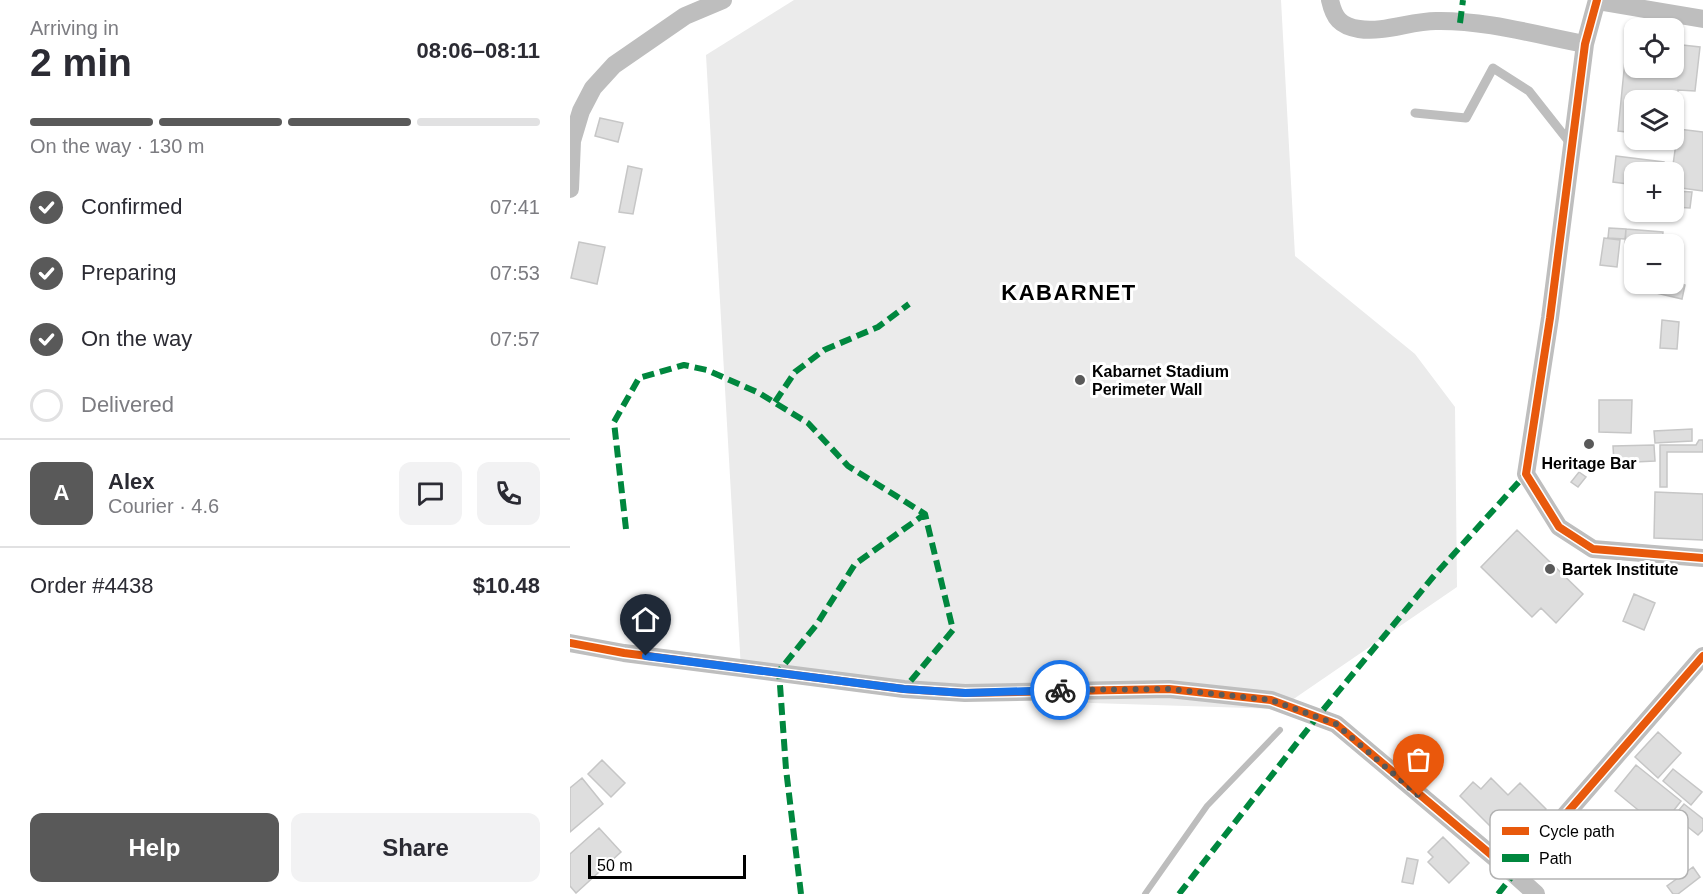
<!DOCTYPE html>
<meta charset="utf-8">
<style>
:root{--surface:#fff;--page:#f2f2f3;--text:#2b2b33;--muted:#7c7c81;--line:#e1e1e2;--accent:#595959}
body{margin:0;font-family:Arial,sans-serif;background:var(--page);color:var(--text);height:100vh;display:flex;flex-direction:column;font-size:22px;white-space:nowrap}
*{box-sizing:border-box;margin:0}
p{font-size:20px;color:var(--muted)}
.icon{flex:none;width:33px;height:33px;fill:none;stroke:currentColor;stroke-width:2;stroke-linecap:round;stroke-linejoin:round}
.map{position:relative;flex:1;overflow:hidden}
.side{display:flex;flex-direction:column;background:var(--surface);width:570px}
.side>*{flex:none}
.buttons{position:absolute;left:1054px;top:18px;display:grid;gap:12px}
.buttons a{display:grid;place-items:center;width:60px;height:60px;border-radius:12px;background:var(--surface);box-shadow:0 2px 4px #0004;font-size:30px}
.scale{position:absolute;left:18px;bottom:15px;width:158px;box-sizing:border-box;padding-left:6px;border:3px solid #000;border-top:0;font-size:16px;line-height:21px;white-space:nowrap;color:#000;-webkit-text-stroke:4px #fff;paint-order:stroke}
.pin{position:absolute;display:grid;place-items:center;width:51px;height:51px;color:#fff;margin:-62px -26px;border-radius:50% 50% 50% 0;rotate:-45deg;box-shadow:0 0 6px #0007}
.pin .icon{rotate:45deg}
.courier{position:absolute;display:grid;place-items:center;width:60px;height:60px;margin:-30px;border:4px solid #1a73e8;border-radius:50%;background:#fff;color:#222;box-shadow:0 2px 8px #0007}
.head em{font-style:normal;font-weight:800}
.head div{display:flex;flex-direction:column-reverse}
.head{display:flex;align-items:center;justify-content:space-between;height:102px;padding:0 30px}
h1{font-size:39px;font-weight:800;line-height:45px}
.bar{display:grid;grid-template-columns:repeat(4,1fr);gap:9px 6px;align-content:center;height:72px;padding:0 30px}
.bar i{height:8px;border-radius:4px;background:var(--line)}
.bar .active{background:var(--accent)}
.bar p{grid-column:span 4}
.line{display:flex;align-items:center;gap:15px;padding:0 30px;border-top:2px solid var(--line)}
.line div{flex:1}
.round{display:grid;place-items:center;flex:none;width:63px;height:63px;border-radius:12px;background:var(--page)}
ol{padding:0 30px;list-style:none}
li{display:flex;align-items:center;gap:18px;height:66px}
li p{margin-inline-start:auto}
li .icon{padding:6px;border-radius:50%;background:var(--accent);color:#fff;stroke-width:4}
li:last-child{color:var(--muted)}
li i{width:33px;height:33px;border:3px solid var(--line);border-radius:50%}
.action{display:flex;gap:12px;margin-top:auto;padding:12px 30px}
.action a{flex:1;height:69px;border-radius:12px;background:var(--accent);color:#fff;font-size:24px;font-weight:800;line-height:69px;text-align:center}
.action a+a{background:var(--page);color:var(--text)}
main{display:flex;flex:1;min-height:0}
.map>svg:first-child{display:block}
</style>
<main>
<section class="side">
<div class="head"><div><h1>2 min</h1><p>Arriving in</p></div><em>08:06–08:11</em></div>
<div class="bar"><i class="active"></i><i class="active"></i><i class="active"></i><i></i><p>On the way · 130 m</p></div>
<ol>
<li><svg class="icon" aria-label="check" viewBox="0 0 24 24"><path d="M5 12l5 5 9-10"/></svg>Confirmed<p>07:41</p></li>
<li><svg class="icon" aria-label="check" viewBox="0 0 24 24"><path d="M5 12l5 5 9-10"/></svg>Preparing<p>07:53</p></li>
<li><svg class="icon" aria-label="check" viewBox="0 0 24 24"><path d="M5 12l5 5 9-10"/></svg>On the way<p>07:57</p></li>
<li><i></i>Delivered</li>
</ol>
<div class="line" style="height:108px"><b class="round" style="background:var(--accent);color:#fff">A</b><div><b>Alex</b><p>Courier · 4.6</p></div><a class="round"><svg class="icon" aria-label="chat" viewBox="0 0 24 24"><path d="M4 5h16v11H9l-5 4z"/></svg></a><a class="round"><svg class="icon" aria-label="phone" viewBox="0 0 24 24"><path d="M5 4h4l2 5-3 2q2 4 5 5l2-3 5 2v4C11 20 4 13 5 4z"/></svg></a></div>
<div class="line" style="height:78px"><div>Order #4438</div><b>$10.48</b></div>
<div class="action"><a>Help</a><a>Share</a></div>
</section>
<div class="map">
<svg width="1133" height="894" viewBox="0 0 1133 894">
<rect width="100%" height="100%" fill="#fff"/>
<path fill="#ebebeb" d="M224 0H711L725 256 845 354 885 407 887 587 709 709 522 703 171 670 136 55Z"/>
<g fill="none" stroke-linecap="round" stroke-linejoin="round">
<path stroke="#bdbdbd" stroke-width="6" d="M575 894 637 806 710 730"/>
</g>
<path fill="#dedede" stroke="#c6c6c6" stroke-width="1.5" d="M1057 40 1065 41V68H1104V44L1130 47 1125 91 1108 90 1104 130V100H1065V133L1048 131Z
M30 118 53 123 48 142 25 136Z
M1108 129 1133 132V191L1104 187 1102 172Z
M1046 156 1094 162 1093 172H1065V185L1043 182Z
M58 166 72 169 63 214 49 212Z
M1104 191 1122 192 1120 208 1104 207Z
M1039 228 1056 229 1055 239 1038 238Z
M1056 229 1093 232 1092 244 1055 245Z
M1034 238 1050 240 1047 267 1030 265Z
M9 242 35 247 27 284 1 278Z
M1104 282 1115 285 1112 299 1086 293 1089 284Z
M1092 320 1109 322 1107 349 1090 348Z
M1029 400H1062L1061 433 1029 432Z
M1122 429V441L1085 443 1084 431Z
M1129 440H1133V452H1097V487H1090V445H1126Z
M1084 445 1085 461 1044 463 1043 446Z
M1009 472 1016 477 1008 487 1001 482Z
M1085 492 1133 494V540L1084 538Z
M947 530 1013 594 986 623 971 608 962 617 911 567Z
M1064 594 1085 603 1074 630 1053 621Z
M1088 732 1111 753 1088 778 1065 757Z
M32 760 55 783 41 797 18 774Z
M1066 765 1111 801 1090 828 1045 791Z
M1103 769 1132 792 1121 805 1093 781Z
M12 778 33 804 0 832V788Z
M921 778 938 795 950 783 976 809 940 846 890 796 903 782 911 789Z
M1114 804 1133 819V830L1128 835 1104 816Z
M29 828 51 852 6 893 0 886V854Z
M873 837 899 863 879 883 858 862 863 857 858 852Z
M837 858 848 860 843 884 832 882Z
M1123 867 1130 877 1108 894H1103L1097 886Z"/>
<g fill="none" stroke-linecap="round" stroke-linejoin="round">
<path stroke="#bebebe" stroke-width="9" d="M845 113 896 118 923 68 959 91 1000 143"/>
<path stroke="#bebebe" stroke-width="18" d="M760 0C764 18 770 26 789 29 814 33 841 21 866 21 915 20 967 35 1015 44
M1027 0 1015 44 980 318 956 474 989 527 1023 549 1133 558
M1027 1 1133 19
M0 189 2 141 11 111 23 88 44 65 115 16 153 0
M0 643 54 653 334 689 395 693 599 689 701 700 766 724 944 874 1133 656
M944 874 966 894"/>
<path stroke="#00873e" stroke-width="6" stroke-dasharray="12 6" stroke-linecap="butt" d="M890 23 893 0
M205 402 225 372 254 350 308 327 339 304
M56 529 44 422 69 378 114 365 137 370 189 393 238 423 278 466 355 514 383 630 334 689
M231 894 216 769 209 671 247 624 285 564 355 514
M609 894 748 716 863 577 956 474
M928 894 944 874"/>
<g stroke="#fff" stroke-width="11">
<path id="cycleway" d="M1027 0 1015 44 980 318 956 474 989 527 1023 549 1133 558
M0 643 54 653 334 689 395 693 599 689 701 700 766 724 944 874 1133 656"/>
</g>
<use href="#cycleway" stroke="#e8590c" stroke-width="8"/>
</g>
<g fill="none" stroke-linecap="round" stroke-linejoin="round">
<path stroke="#595959" stroke-width="6" stroke-dasharray="0 10.8" d="M490 690 599 689 701 700 766 724 849 796"/>
<path stroke="#1a73e8" stroke-width="8" d="M76 656 334 689 395 693 490 690"/>
</g>
<g fill="#595959" stroke="#fff" stroke-width="2">
<circle cx="510" cy="380" r="6"/>
<circle cx="1019" cy="444" r="6"/>
<circle cx="980" cy="569" r="6"/>
</g>
<g text-anchor="middle" dominant-baseline="central" stroke-width="6" stroke-linejoin="round" paint-order="stroke">
<g font-size="16" font-weight="bold" fill="#000" stroke="#fff" text-anchor="start">
<text x="522" y="371">Kabarnet Stadium<tspan x="522" dy="18">Perimeter Wall</tspan></text>
<text x="1019" y="463" text-anchor="middle">Heritage Bar</text>
<text x="992" y="569">Bartek Institute</text>
</g>
<g font-size="22" font-weight="bold" letter-spacing="1.5" fill="#000" stroke="#fff">
<text x="499" y="292">KABARNET</text>
</g>
</g>
<rect x="920" y="810" width="198" height="69" rx="9" fill="#fff" stroke="#b2b2b2" stroke-width="1.5"/>
<rect x="932" y="827" width="27" height="8" fill="#e8590c"/>
<rect x="932" y="854" width="27" height="8" fill="#00873e"/>
<g font-size="16" fill="#000">
<text x="969" y="837">Cycle path</text>
<text x="969" y="864">Path</text>
</g>
</svg>
<div class="buttons">
<a><svg class="icon" aria-label="locate" viewBox="0 0 24 24"><circle cx="12" cy="12" r="6"/><path d="M12 2v4M12 18v4M2 12h4M18 12h4"/></svg></a>
<a><svg class="icon" aria-label="layers" viewBox="0 0 24 24"><path d="M12 4l9 5-9 5-9-5zM3 14l9 5 9-5"/></svg></a>
<a>+</a>
<a>−</a>
</div>
<div class="scale">50 m</div>
<div class="pin" style="left:849px;top:796px;background:#ea580c"><svg class="icon" aria-label="bag" viewBox="0 0 24 24"><path d="M5 8h14l-1 12H6zM9 8a3 3 0 0 1 6 0"/></svg></div>
<div class="pin" style="left:76px;top:656px;background:#1f2937"><svg class="icon" aria-label="home" viewBox="0 0 24 24"><path d="M3 11l9-7 9 7M6 9v11h12V9"/></svg></div>
<div class="courier" style="left:490px;top:690px"><svg class="icon" aria-label="bike" viewBox="0 0 24 24"><circle cx="6" cy="16" r="4"/><circle cx="18" cy="16" r="4"/><path d="M6 16l4-8h5l3 8M10 8l3 8H6M13 5h3"/></svg></div>
</div>
</main>
